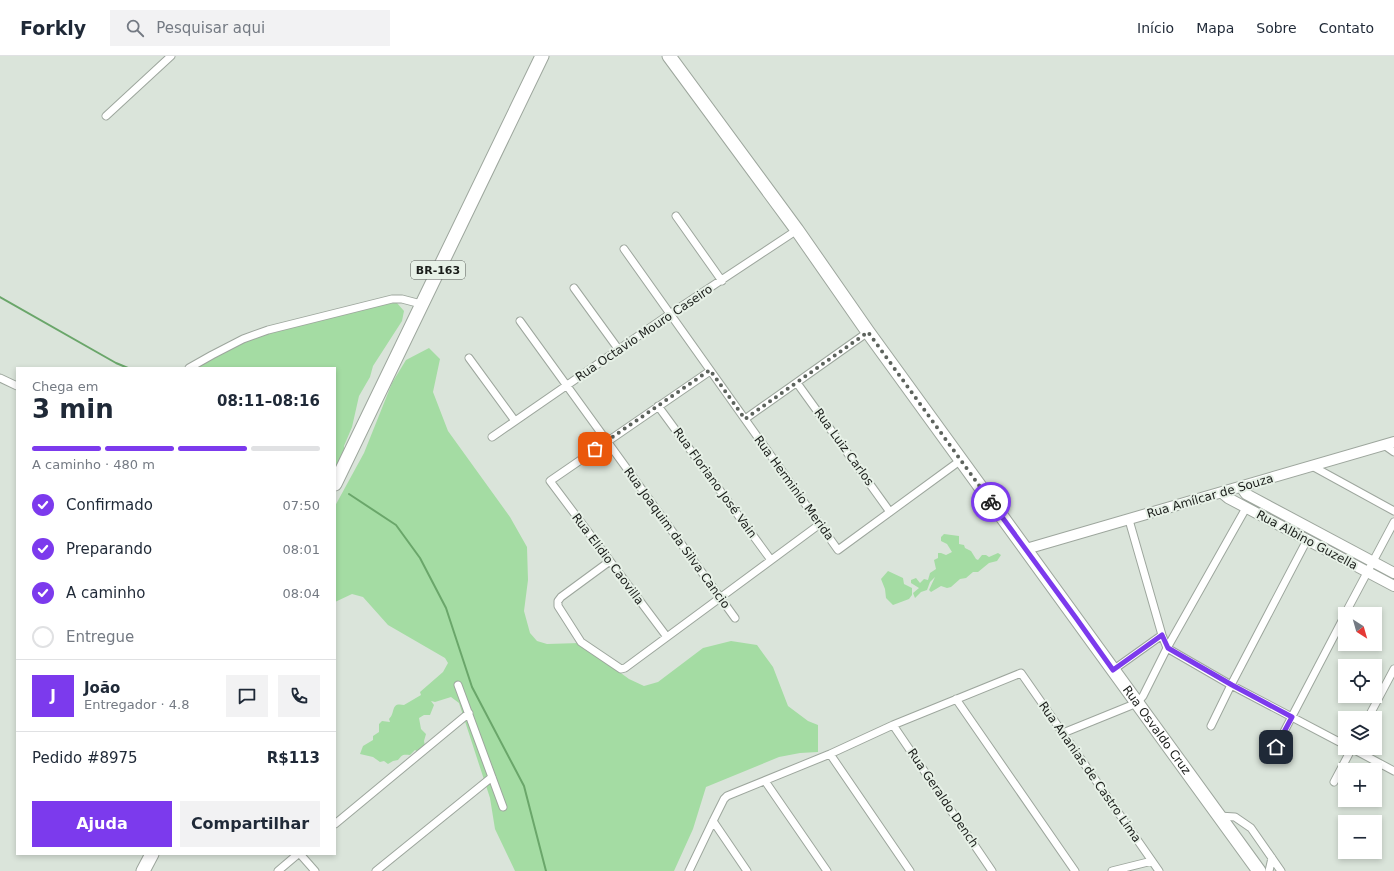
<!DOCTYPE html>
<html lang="pt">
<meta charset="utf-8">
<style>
:root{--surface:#fff;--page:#f2f2f3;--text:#1f2937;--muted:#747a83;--line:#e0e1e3;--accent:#7c3aed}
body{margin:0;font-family:"DejaVu Sans",sans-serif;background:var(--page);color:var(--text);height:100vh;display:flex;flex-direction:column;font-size:15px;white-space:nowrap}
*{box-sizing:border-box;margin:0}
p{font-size:13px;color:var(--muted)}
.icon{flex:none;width:22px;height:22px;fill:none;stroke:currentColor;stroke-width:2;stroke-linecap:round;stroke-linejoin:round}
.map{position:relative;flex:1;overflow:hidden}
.side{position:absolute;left:16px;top:311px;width:320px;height:488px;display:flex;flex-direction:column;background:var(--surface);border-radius:0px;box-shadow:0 2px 6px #0003}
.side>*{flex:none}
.needle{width:26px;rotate:143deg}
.controls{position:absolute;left:1338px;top:551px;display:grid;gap:8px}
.controls a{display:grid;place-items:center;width:44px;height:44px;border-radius:0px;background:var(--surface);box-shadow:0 2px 6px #0003;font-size:20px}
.pin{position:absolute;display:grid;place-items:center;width:34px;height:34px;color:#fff;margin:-17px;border-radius:8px;box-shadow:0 2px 6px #0006}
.courier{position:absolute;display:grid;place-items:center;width:40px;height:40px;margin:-20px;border:3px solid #7c3aed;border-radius:50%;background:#fff;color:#222;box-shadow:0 1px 5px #0007}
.overview em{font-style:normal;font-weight:700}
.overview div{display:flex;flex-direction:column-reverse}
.overview{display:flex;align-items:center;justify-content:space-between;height:68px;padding:0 16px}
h1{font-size:26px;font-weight:700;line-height:30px}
.bar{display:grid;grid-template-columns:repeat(4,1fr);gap:6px 4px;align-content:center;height:48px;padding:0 16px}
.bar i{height:5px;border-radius:3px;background:var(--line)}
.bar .current{background:var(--accent)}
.bar p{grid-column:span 4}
.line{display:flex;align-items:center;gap:10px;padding:0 16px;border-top:1px solid var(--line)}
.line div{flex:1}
.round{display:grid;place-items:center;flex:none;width:42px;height:42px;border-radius:0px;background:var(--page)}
ol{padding:0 16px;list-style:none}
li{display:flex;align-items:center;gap:12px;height:44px}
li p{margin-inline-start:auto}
li .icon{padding:4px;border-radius:50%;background:var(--accent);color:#fff;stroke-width:4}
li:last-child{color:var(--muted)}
li i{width:22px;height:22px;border:2px solid var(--line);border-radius:50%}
.primary-button{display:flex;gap:8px;margin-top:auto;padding:8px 16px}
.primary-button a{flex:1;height:46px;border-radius:0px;background:var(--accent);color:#fff;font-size:16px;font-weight:700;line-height:46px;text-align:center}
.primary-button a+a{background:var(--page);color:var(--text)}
header{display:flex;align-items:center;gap:24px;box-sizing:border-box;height:56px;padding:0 20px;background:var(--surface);border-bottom:1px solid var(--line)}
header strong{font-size:19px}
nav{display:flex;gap:22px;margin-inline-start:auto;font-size:14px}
.search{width:280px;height:36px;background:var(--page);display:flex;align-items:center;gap:10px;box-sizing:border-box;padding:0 14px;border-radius:0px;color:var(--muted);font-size:15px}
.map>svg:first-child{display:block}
</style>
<header>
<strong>Forkly</strong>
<div class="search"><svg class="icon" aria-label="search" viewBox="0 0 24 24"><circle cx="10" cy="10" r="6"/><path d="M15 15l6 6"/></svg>Pesquisar aqui</div>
<nav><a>Início</a><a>Mapa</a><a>Sobre</a><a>Contato</a></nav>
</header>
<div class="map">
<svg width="1394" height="815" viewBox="0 0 1394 815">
<rect width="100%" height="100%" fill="#dae4da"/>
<path fill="#a4dca3" d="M397 247 404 255 402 265 373 310 370 321 359 340 352 371 344 390 345 401 335 410V312H192L221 295 261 279 376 248Z
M429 292 440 303 433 336 448 375 510 461 527 491 528 524 524 555 530 577 537 585 547 588 580 587 629 623 644 630 658 626 703 592 731 585 757 589 773 611 788 650 808 665 818 669V696L800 697 779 701 706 731 693 773 674 815H515L495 773 490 742 459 647 451 641 435 646 431 645 434 649 430 659H424L419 662 421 673 426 678 424 685 425 690 418 696 415 694 410 699C402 698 402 699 398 704L393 705 388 708 384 705 380 706 373 701 360 698 363 690 373 684V680L379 676V668L382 665 390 666 389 663C396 656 390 646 404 649L421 639 420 636 443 616 448 607 445 602 388 569 363 541 352 538 335 546V450L364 397 392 327 406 304Z
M944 478 959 480V488L964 489 965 492 971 495 976 503 978 504 982 499H986L989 501 998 497 1001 499 997 505 989 507 978 516H973L966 522 960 523 951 531 947 532 941 530 931 536 929 534 935 521 930 526 927 534 921 536 915 542 913 537 919 532 911 527V524L916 522 920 527 924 523 928 524 930 517 936 513 934 504 938 502V497H941L946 499 952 496 947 488 941 485V481Z
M888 515 903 522 904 528 912 532V539L909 543 893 549 886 542 885 533 881 523Z"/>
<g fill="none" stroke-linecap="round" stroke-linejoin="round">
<path stroke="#6aa66a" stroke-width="2" d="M0 241 116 307 128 312
M349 438 396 469 420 502 446 552 472 631 524 730 546 815"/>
<g stroke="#9da69d" stroke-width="9">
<path id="street" d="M106 60 171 0
M676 160 722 225
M624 193 838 494 961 404
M574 232 619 294
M520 265 735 562
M469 302 515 365
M189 312 212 299 243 283 268 274 392 243H402L421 248
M0 322 17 330
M797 327 890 456
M658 350 771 504
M745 363 868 276
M492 381 670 258 797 174
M1384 389 1394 396
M1312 410 1394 455
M1129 464 1162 579 1167 592 1231 629 1345 689
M610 505 561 541 558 545V550L581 586 621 613 625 612 820 468
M1345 558 1394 466
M667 581 550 425 710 315
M1113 614 1162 579
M458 629 503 751
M956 643 1075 815
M1368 662 1394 613
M893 669 992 815
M1211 670 1231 629 1307 484
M1063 677 1137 647 1143 640 1167 592 1246 452
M1276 691 1345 559
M1351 692 1394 715
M830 698 910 815
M765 725 827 815
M1334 726 1352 692
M1219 760 1235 761 1251 772 1281 815
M713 765 747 815
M335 768 469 657
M300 798 315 815
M278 815 298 798
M376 815 492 721
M689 815 713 765 724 743 727 740 830 698 893 669 1021 617 1159 815
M1112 815 1152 805
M1269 815 1272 802"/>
</g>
<g stroke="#9da69d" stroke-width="12">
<path id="secondary" d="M1241 431 1246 438 1394 517
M1222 437 1228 442 1394 530
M1026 493 1394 386"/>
</g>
<g stroke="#9da69d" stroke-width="15">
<g id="highway">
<path id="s1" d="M669 0 797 174 868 276 1259 815"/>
<path d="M335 428 542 0"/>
<path d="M143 815 152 798"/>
</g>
</g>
<use href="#street" stroke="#fff" stroke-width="7"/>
<use href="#secondary" stroke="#fff" stroke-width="10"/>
<use href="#highway" stroke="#fff" stroke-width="13"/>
</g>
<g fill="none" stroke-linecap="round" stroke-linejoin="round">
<path stroke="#5d635d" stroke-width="4" stroke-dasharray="0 7.2" d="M595 393 710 314 745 363 868 276 991 446"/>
<path stroke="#7c3aed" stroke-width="5" d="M991 446 1076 562 1113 614 1162 579 1168 592 1232 629 1292 661 1276 691"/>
</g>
<g text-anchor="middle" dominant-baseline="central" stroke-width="4" stroke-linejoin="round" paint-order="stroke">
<rect fill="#e7f1e7" stroke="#585d58" stroke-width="1" x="411" y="205" width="54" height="18" rx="3"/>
<g font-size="11" font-weight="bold" fill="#1a1d1a">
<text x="438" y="214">BR-163</text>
</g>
<g font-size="12" fill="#1a1d1a" stroke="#e7f1e7">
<text transform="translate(644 277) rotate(-34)">Rua Octavio Mouro Caseiro</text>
<text transform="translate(844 391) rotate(54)">Rua Luiz Carlos</text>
<text transform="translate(715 427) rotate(54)">Rua Floriano José Vain</text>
<text transform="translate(794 432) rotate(54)">Rua Herminio Merida</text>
<text transform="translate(1210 440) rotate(-16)">Rua Amílcar de Souza</text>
<text transform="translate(677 482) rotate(54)">Rua Joaquim da Silva Cancio</text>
<text transform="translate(1307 484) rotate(28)">Rua Albino Guzella</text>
<text transform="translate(608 503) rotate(53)">Rua Elidio Caovilla</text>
<text stroke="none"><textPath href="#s1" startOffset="832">Rua Osvaldo Cruz</textPath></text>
<text transform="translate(1090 716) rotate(55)">Rua Ananias de Castro Lima</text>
<text transform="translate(943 742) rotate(56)">Rua Geraldo Dench</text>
</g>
</g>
</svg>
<div class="controls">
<a><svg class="needle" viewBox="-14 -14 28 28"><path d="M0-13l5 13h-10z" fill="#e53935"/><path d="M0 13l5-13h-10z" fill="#747a83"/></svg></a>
<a><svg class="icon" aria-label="locate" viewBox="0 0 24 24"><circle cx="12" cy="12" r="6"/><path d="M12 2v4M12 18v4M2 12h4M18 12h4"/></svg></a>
<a><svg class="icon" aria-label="layers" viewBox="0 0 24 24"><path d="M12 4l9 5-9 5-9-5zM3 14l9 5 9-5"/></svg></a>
<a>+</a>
<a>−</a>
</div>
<div class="pin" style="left:595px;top:393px;background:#ea580c"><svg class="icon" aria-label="bag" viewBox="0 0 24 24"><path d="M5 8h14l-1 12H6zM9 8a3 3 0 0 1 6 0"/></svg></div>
<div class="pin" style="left:1276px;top:691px;background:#1f2937"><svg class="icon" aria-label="home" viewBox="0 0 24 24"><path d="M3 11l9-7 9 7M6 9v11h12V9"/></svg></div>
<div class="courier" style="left:991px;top:446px"><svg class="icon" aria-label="bike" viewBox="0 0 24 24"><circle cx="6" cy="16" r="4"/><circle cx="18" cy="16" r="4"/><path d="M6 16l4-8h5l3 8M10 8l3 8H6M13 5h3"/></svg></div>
<section class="side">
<div class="overview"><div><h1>3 min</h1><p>Chega em</p></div><em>08:11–08:16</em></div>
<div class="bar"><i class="current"></i><i class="current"></i><i class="current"></i><i></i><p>A caminho · 480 m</p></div>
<ol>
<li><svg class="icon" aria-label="check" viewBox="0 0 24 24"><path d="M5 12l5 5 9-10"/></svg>Confirmado<p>07:50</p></li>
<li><svg class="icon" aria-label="check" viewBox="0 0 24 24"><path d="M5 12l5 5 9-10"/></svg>Preparando<p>08:01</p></li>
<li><svg class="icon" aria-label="check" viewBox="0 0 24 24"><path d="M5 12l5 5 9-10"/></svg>A caminho<p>08:04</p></li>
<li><i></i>Entregue</li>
</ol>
<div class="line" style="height:72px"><b class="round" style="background:var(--accent);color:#fff">J</b><div><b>João</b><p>Entregador · 4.8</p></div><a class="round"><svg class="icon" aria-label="chat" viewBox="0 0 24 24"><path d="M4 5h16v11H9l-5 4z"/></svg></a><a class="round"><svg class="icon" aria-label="phone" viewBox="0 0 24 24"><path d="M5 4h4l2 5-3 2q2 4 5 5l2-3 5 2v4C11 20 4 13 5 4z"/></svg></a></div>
<div class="line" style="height:52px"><div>Pedido #8975</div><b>R$113</b></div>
<div class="primary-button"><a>Ajuda</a><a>Compartilhar</a></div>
</section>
</div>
